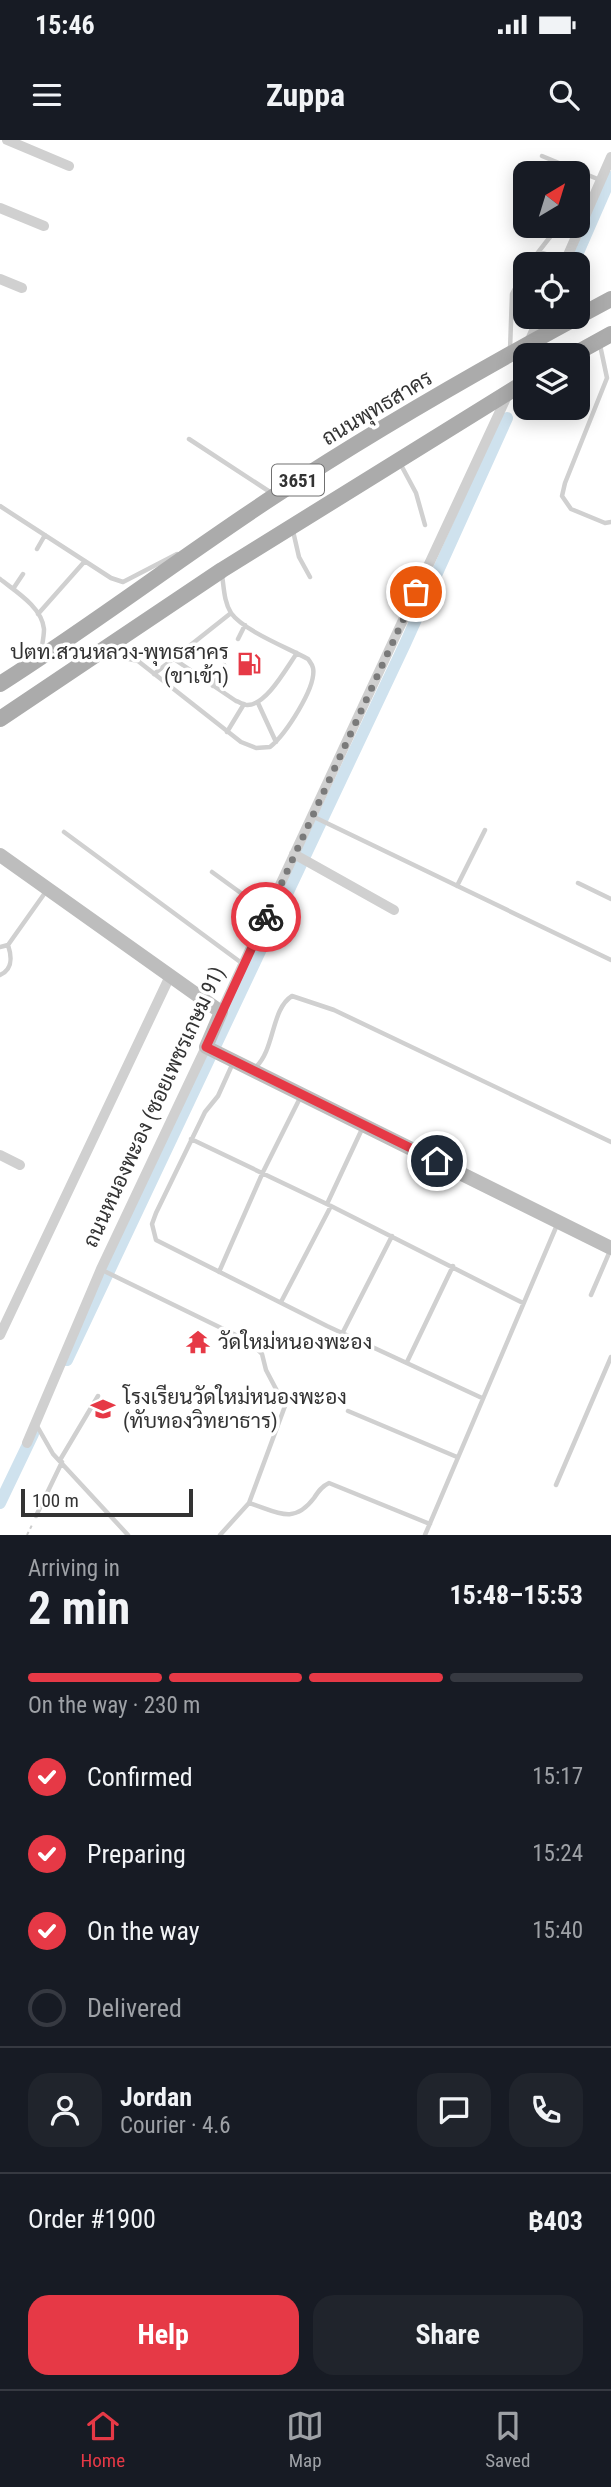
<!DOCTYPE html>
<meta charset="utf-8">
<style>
:root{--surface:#171b24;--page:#20242c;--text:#f1f3f6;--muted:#9ea1a6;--line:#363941;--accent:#e63946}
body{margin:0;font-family:"Roboto Condensed",Sarabun,sans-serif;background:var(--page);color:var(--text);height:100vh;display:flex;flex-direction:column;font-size:26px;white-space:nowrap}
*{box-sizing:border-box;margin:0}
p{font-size:23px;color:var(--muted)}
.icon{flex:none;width:38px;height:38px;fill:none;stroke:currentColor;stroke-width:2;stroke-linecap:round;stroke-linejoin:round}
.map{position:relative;height:1395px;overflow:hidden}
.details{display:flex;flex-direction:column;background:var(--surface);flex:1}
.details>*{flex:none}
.needle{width:46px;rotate:38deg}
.tools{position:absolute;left:513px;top:21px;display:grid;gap:14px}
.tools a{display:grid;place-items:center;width:77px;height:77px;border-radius:14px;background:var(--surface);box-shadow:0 4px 18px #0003;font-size:35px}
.scale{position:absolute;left:21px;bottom:18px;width:172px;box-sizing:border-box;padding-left:7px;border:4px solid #333;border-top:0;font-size:19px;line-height:24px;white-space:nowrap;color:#333;-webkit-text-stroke:5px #fff;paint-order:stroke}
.pin{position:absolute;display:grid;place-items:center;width:60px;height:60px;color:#fff;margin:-30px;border:4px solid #fff;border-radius:50%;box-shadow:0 2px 7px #0007}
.courier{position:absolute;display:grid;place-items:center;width:70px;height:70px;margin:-35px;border:5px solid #e63946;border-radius:50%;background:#fff;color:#222;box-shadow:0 2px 9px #0007}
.overview em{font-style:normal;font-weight:700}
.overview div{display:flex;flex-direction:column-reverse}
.overview{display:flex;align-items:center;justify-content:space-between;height:119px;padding:0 28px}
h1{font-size:46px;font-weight:700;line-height:52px}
.bar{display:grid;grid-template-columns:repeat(4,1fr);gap:10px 7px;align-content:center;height:84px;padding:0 28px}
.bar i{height:9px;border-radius:5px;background:var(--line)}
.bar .active{background:var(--accent)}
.bar p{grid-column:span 4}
.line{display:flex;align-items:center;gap:18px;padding:0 28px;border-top:2px solid var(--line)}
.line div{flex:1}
.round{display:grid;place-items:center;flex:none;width:74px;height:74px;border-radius:21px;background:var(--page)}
ol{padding:0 28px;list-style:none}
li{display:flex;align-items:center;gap:21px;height:77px}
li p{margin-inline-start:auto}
li .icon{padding:7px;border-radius:50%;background:var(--accent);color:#fff;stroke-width:4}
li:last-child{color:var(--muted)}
li i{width:38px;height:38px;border:4px solid var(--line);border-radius:50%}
.primary-button{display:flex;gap:14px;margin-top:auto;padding:14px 28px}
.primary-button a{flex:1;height:80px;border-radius:21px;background:var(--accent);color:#fff;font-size:28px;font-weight:700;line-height:80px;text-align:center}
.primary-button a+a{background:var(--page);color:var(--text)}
.status{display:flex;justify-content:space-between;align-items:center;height:49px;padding:0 35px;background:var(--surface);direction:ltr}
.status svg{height:19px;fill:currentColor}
header{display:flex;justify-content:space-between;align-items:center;height:91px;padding:0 28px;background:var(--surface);font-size:32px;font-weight:700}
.tabs{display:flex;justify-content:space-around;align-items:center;height:98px;border-top:2px solid var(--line);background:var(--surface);font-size:19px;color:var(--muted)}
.tabs a{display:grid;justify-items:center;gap:4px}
.tabs .active{color:var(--accent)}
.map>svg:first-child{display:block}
</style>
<div class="status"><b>15:46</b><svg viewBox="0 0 49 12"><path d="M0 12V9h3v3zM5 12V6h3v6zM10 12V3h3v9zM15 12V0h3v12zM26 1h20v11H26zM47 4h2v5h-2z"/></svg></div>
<header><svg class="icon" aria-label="menu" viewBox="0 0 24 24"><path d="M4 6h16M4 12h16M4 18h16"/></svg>Zuppa<svg class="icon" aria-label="search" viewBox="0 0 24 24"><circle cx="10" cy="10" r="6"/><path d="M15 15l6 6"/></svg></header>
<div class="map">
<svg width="611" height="1395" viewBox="0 0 611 1395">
<rect width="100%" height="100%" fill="#fff"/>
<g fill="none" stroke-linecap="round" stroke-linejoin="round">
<path stroke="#cfe2ee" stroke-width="12" d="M573 124 611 37
M67 1220 405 504 507 278
M0 1363 33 1294"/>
<path stroke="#cdcdcd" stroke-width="2" stroke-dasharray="3.5 3.5" stroke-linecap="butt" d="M27 1395 33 1383"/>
<path stroke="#d0d0d0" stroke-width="4.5" d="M542 16 600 40
M539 112 565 120
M529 124 550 97
M600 205 607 238 565 343 562 356 571 369 605 383 611 382
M510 210 512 154 525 130
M189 299 270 352
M401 325 416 353 425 385
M0 366 111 438 123 442 177 414
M293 391 299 417 310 437
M37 409 45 395
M0 439C15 451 42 467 44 489 44 497 42 505 41 512
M13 449 23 434
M38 474 85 421
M238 499 245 485
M107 514 138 521 241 602 256 608 270 607C285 595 317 547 313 528 312 524 310 522 308 519 288 508 244 491 231 473 224 462 224 448 222 435
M174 519 236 561C240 562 243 565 247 565 266 566 287 527 297 513
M154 534 231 473
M213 546 224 525
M258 563 276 602
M227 592 244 564
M312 676 611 820
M64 692 243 824
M212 732 267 772
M578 743 611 759
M457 746 485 690
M0 807 8 805 47 750
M0 835C13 829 12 817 8 805
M232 925 218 956 205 972 156 1073 152 1084 156 1100 327 1186 482 1258
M256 927C275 909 271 869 292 856L334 870 611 1002
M191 999 331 1066 523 1163
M327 1064 362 989
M102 1130 250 1202 262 1214 266 1230 285 1266 249 1363
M219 1132 263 1032 300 958
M591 1155 610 1111
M281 1162 331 1066
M343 1192 392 1096
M407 1222 453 1126
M348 1271 457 1317
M37 1286 53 1314 128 1395
M60 1320 98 1256
M556 1345 611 1217
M36 1376 62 1322
M220 1395 249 1363C276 1371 293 1386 314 1358 318 1352 322 1346 329 1343L430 1384
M425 1395 557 1085"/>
<path stroke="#d0d0d0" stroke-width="10" d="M7 0 69 26
M0 68 44 86
M564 124 611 17
M0 139 22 148
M529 202 540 177
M294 714 394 770
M221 872 507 256
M0 1015 20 1025
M0 1195 170 836
M27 1303 101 1129 206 907"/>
<path stroke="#bdbdbd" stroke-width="14" d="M0 715 221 872 206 907 611 1108"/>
<path stroke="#ababab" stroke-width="16" d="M573 215 611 194
M0 544C94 484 183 416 276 355 384 284 497 220 611 159
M0 579 222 430 525 242"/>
</g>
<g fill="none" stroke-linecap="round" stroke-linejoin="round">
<path stroke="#7a7a7a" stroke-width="7" stroke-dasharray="0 12.6" d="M266 777 416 452"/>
<path stroke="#e63946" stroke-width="9" d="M266 777 206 907 437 1021"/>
</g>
<defs>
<g id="fuel-bare" transform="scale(1.89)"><path d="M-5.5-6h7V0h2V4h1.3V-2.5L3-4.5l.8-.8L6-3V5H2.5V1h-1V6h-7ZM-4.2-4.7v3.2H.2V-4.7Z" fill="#e63946" stroke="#fff" stroke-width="2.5" paint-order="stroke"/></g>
<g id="temple-bare" transform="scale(1.89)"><path d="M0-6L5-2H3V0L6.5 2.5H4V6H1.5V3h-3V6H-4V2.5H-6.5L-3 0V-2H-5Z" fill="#e63946" stroke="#fff" stroke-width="2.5" paint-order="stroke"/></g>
<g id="school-bare" transform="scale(1.89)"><path d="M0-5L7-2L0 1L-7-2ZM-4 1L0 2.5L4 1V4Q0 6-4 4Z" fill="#e63946" stroke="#fff" stroke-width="2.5" paint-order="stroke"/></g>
</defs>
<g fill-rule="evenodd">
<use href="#fuel-bare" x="249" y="524"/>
<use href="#temple-bare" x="198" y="1202"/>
<use href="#school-bare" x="103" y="1269"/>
</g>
<g text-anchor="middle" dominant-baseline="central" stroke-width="7" stroke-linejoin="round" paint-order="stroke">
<rect fill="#fff" stroke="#707070" stroke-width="2" x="272" y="324.5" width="52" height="31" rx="5"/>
<g font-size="19" font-weight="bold" fill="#333">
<text x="298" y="340">3651</text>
</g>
<g font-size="21" fill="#333" stroke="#fff">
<text transform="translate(377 268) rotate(-31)">ถนนพุทธสาคร</text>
<text transform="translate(154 967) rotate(-65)">ถนนหนองพะอง (ซอยเพชรเกษม 91)</text>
</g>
<g font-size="21" fill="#333" stroke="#fff" text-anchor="start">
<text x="229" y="512" text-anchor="end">ปตท.สวนหลวง-พุทธสาคร<tspan x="229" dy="24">(ขาเข้า)</tspan></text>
<text x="218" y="1202">วัดใหม่หนองพะอง</text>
<text x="123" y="1257">โรงเรียนวัดใหม่หนองพะอง<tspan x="123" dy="24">(ทับทองวิทยาธาร)</tspan></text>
</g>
</g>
</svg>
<div class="tools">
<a><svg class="needle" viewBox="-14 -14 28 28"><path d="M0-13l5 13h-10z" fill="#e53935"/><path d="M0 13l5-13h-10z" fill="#9ea1a6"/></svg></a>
<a><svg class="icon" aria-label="locate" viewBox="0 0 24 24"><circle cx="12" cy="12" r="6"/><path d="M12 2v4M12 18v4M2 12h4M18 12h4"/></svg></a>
<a><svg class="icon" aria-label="layers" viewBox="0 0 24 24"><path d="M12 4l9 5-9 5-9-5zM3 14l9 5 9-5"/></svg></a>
</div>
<div class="scale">100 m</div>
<div class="pin" style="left:416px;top:452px;background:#ea580c"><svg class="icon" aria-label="bag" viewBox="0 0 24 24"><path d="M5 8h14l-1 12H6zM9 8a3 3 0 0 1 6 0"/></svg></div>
<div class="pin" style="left:437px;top:1021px;background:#1f2937"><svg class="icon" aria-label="home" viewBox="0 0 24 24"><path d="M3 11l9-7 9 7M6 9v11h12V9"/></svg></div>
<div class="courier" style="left:266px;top:777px"><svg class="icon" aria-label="bike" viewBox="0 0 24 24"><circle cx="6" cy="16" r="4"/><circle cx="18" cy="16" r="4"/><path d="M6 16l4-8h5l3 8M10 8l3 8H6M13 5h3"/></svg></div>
</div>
<section class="details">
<div class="overview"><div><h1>2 min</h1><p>Arriving in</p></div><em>15:48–15:53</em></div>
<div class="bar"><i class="active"></i><i class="active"></i><i class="active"></i><i></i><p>On the way · 230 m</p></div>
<ol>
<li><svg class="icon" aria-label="check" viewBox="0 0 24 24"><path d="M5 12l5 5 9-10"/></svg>Confirmed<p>15:17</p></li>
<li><svg class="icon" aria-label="check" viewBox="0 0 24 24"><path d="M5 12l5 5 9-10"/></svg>Preparing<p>15:24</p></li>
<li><svg class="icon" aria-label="check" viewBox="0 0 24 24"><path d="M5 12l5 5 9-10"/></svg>On the way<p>15:40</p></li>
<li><i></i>Delivered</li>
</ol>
<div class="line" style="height:126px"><a class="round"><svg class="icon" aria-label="person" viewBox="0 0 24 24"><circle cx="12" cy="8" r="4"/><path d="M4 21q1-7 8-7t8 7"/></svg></a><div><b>Jordan</b><p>Courier · 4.6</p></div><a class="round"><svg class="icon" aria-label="chat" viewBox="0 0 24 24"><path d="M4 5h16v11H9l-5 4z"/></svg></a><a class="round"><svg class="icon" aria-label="phone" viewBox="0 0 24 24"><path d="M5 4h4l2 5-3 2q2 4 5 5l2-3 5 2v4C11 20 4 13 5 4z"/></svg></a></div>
<div class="line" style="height:91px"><div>Order #1900</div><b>฿403</b></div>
<div class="primary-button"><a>Help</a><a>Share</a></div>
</section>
<nav class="tabs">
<a class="active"><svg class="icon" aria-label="home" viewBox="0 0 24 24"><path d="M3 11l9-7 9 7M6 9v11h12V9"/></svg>Home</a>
<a><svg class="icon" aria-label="map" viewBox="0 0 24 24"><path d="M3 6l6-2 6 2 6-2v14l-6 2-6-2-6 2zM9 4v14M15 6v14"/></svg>Map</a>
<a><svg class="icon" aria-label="saved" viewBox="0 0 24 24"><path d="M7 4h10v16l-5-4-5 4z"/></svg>Saved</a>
</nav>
